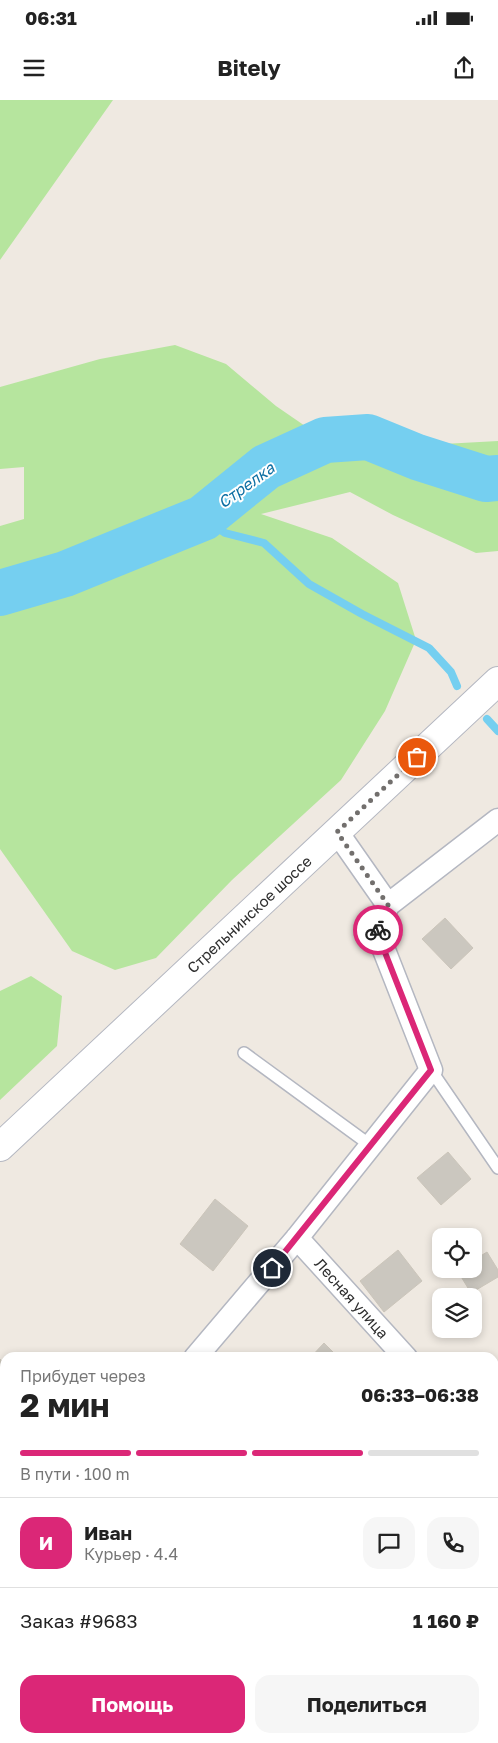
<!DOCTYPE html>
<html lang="ru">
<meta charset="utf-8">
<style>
:root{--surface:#fff;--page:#f6f6f6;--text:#222;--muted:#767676;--line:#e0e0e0;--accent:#db2777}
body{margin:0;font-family:"Golos Text",sans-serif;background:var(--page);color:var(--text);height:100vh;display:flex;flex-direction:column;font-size:19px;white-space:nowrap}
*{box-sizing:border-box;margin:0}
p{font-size:16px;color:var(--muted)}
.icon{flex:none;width:28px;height:28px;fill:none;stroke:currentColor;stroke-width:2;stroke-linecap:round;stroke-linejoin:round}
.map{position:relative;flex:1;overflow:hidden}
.side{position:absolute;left:0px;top:1252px;width:499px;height:391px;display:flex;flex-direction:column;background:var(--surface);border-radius:15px 15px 0 0;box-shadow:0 2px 8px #0003}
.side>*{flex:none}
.tools{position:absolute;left:432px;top:1128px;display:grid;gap:10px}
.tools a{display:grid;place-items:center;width:50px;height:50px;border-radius:10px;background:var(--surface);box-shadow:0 2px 8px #0003;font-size:25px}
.pin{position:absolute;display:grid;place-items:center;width:42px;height:42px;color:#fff;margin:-21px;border:2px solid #fff;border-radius:50%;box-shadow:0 1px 5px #0007}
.courier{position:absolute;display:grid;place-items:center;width:50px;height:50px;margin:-25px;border:4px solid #db2777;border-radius:50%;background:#fff;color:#222;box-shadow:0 1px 6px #0007}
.overview em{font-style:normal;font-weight:700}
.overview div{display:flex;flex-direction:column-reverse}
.overview{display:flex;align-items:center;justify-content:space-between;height:85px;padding:0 20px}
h1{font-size:32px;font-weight:700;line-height:38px}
.bar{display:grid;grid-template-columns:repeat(4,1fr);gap:8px 5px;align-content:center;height:60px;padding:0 20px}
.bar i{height:6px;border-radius:4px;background:var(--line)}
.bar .current{background:var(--accent)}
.bar p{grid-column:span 4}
.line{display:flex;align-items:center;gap:12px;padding:0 20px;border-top:1px solid var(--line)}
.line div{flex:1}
.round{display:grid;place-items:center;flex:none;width:52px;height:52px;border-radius:15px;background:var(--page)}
.cta{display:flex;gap:10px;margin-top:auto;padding:10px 20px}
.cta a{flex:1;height:58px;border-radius:15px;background:var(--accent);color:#fff;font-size:20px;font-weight:700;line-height:58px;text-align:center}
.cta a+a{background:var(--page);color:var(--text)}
.status{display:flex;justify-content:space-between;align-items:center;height:35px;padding:0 25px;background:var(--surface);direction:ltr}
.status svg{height:14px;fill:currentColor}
header{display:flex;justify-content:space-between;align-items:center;height:65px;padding:0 20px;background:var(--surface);font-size:22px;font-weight:700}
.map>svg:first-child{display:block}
</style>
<div class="status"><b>06:31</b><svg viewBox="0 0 49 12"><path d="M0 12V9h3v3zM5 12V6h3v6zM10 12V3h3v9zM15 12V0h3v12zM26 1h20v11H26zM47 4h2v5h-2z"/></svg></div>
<header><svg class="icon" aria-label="menu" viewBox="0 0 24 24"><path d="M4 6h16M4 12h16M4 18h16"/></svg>Bitely<svg class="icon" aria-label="share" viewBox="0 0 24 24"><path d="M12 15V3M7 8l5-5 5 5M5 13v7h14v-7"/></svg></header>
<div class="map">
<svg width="498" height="1643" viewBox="0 0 498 1643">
<rect width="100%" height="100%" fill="#efe9e1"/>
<path fill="#b6e59e" d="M0 0H113L0 160Z
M175 245 226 264 276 306 308 328 443 344 498 341V451L476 453 393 415 350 392 261 414 332 438 398 483 416 540 385 611 341 680 232 780 156 858 115 870 72 851 0 749V426L24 419V367L0 369V287L100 259Z
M31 876 62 896 57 946 0 1000V891Z"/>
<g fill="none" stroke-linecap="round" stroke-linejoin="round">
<path stroke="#75cff0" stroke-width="8" d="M203 418 225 433 264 443 309 484 362 514 429 548 451 572 457 586
M487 619 498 631"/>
<path stroke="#75cff0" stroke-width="46" d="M0 493 65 474 203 418 266 367 325 340 368 337 417 357 486 379 498 378"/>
</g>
<path fill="#cbc7bf" stroke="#cbc5ba" d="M445 818 473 848 451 869 422 839Z
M448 1052 471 1079 441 1105 417 1078Z
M215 1099 248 1126 213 1171 180 1144Z
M398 1150 422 1181 384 1212 360 1181Z
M487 1152 498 1170V1177L471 1193 457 1170 474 1169V1160Z
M324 1243 339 1258H310Z
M0 1259 5 1265V1273L0 1278Z
M498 1293V1338L494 1334V1297Z
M255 1639H272L267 1643H258Z"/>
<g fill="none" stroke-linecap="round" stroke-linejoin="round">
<g stroke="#b4b7c1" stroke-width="14">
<path id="lane" d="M244 953 370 1045
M431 970 498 1068"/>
</g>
<g stroke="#b4b7c1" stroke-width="25">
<path id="street" d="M388 805 498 720
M297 1138 406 1258
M195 1258 297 1138 431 970 377 832 388 805 337 732
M494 1354 498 1358
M0 1380 5 1387
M0 1488 5 1482
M198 1639 201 1643"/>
</g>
<g stroke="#b4b7c1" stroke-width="30">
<path id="secondary" d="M0 1047 498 581"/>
</g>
<use href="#lane" stroke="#fff" stroke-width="11"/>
<use href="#street" stroke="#fff" stroke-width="22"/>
<use href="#secondary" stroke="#fff" stroke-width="28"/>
</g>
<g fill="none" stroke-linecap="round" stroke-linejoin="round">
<path stroke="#726f6d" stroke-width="5" stroke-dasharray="0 9" d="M378 830 388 805 337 732 417 657"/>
<path stroke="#db2777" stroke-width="6" d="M272 1168 431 970 377 832 378 830"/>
</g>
<g text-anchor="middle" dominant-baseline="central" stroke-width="4" stroke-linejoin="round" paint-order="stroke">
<g font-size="15" fill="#2e2e2e" stroke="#fff">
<text transform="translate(249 814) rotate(-43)">Стрельнинское шоссе</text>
<text transform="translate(352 1198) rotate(48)">Лесная улица</text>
</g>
<g font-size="16" font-style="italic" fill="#0d6fa3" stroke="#fff">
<text transform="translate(246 385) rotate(-36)">Стрелка</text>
</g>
</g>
</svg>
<div class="tools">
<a><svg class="icon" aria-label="locate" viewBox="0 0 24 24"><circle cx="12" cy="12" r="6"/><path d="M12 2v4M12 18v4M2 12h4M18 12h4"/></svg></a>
<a><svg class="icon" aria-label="layers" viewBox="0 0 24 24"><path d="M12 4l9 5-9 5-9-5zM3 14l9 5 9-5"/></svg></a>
</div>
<div class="pin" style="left:417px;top:657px;background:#ea580c"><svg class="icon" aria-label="bag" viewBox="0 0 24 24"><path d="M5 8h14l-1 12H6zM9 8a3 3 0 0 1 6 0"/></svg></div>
<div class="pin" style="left:272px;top:1168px;background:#1f2937"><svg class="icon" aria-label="home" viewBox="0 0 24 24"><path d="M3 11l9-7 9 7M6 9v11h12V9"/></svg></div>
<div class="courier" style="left:378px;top:830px"><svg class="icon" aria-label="bike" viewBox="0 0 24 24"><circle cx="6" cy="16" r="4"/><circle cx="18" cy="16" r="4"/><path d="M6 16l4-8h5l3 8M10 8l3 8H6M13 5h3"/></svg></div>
<section class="side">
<div class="overview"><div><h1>2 мин</h1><p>Прибудет через</p></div><em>06:33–06:38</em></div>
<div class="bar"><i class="current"></i><i class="current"></i><i class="current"></i><i></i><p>В пути · 100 m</p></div>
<div class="line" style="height:90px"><b class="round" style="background:var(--accent);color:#fff">И</b><div><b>Иван</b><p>Курьер · 4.4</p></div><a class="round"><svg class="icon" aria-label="chat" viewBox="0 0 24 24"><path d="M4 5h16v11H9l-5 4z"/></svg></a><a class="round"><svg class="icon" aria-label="phone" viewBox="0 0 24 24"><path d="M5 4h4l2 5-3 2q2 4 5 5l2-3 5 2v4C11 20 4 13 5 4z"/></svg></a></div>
<div class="line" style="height:65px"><div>Заказ #9683</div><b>1 160 ₽</b></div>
<div class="cta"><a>Помощь</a><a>Поделиться</a></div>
</section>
</div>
